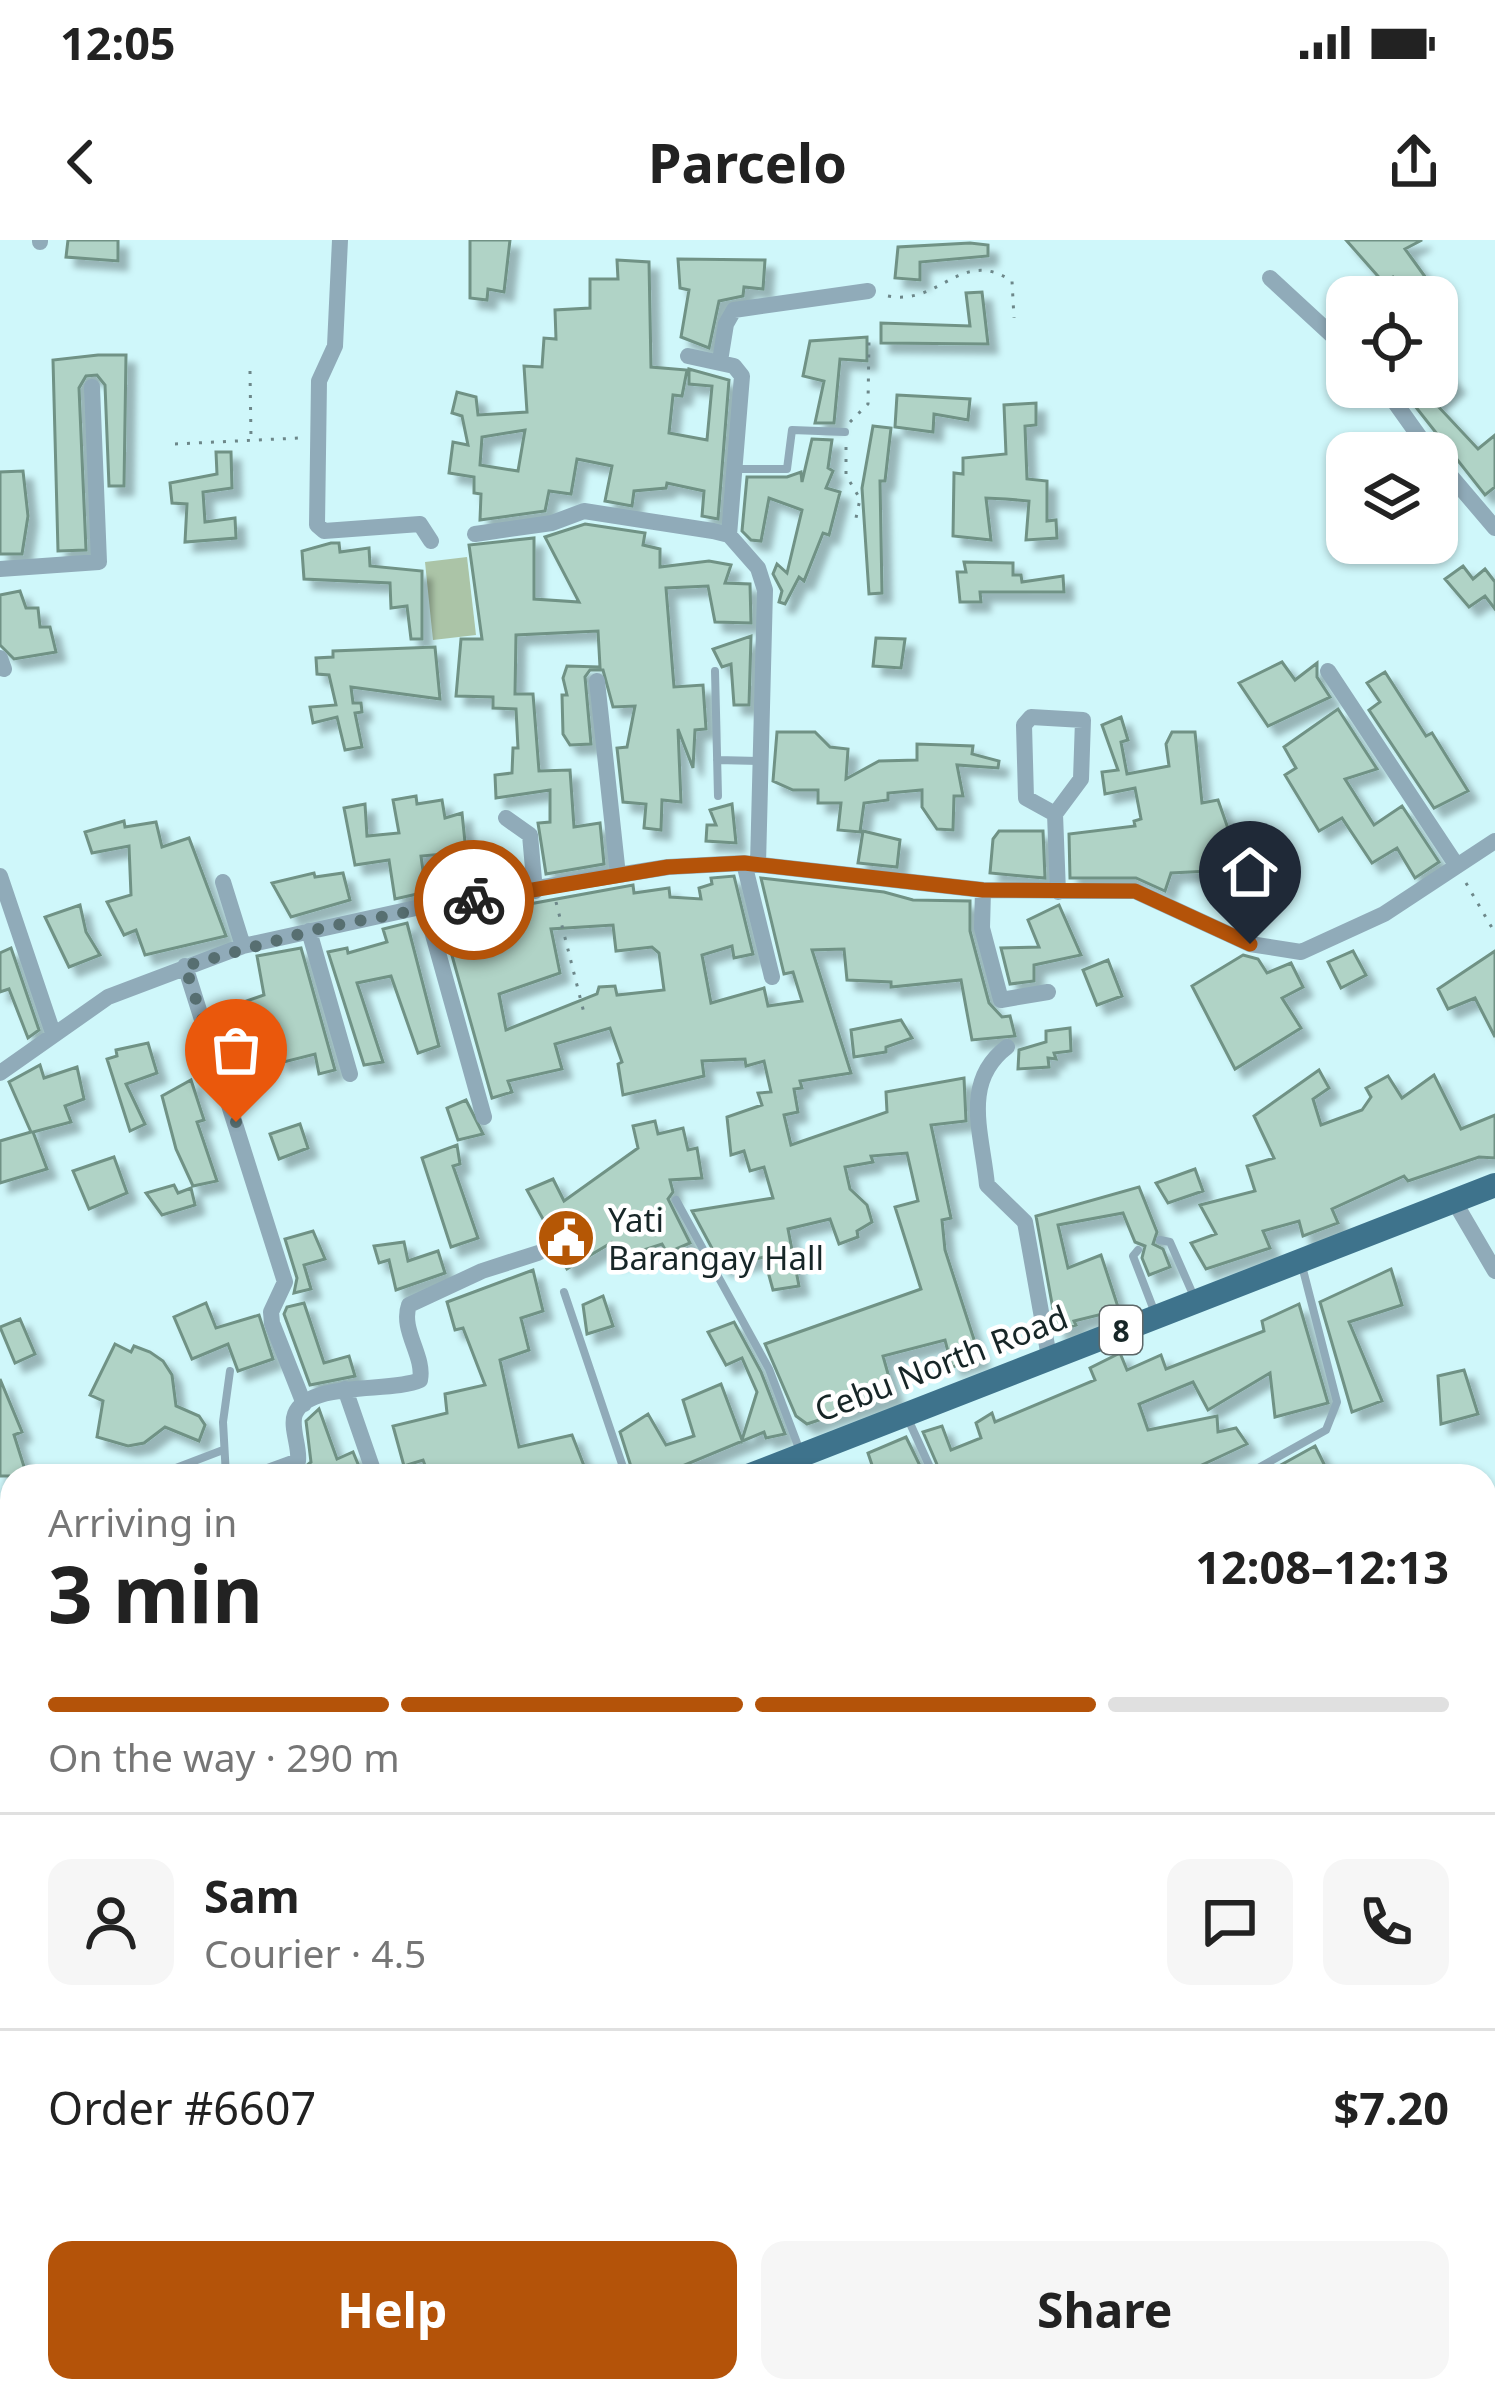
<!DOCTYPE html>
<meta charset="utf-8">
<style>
:root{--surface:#fff;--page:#f6f6f6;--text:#222;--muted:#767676;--line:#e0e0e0;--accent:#b45309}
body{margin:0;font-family:"Noto Sans",sans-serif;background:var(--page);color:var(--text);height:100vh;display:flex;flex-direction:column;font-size:45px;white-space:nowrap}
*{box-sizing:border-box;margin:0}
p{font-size:39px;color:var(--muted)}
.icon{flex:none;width:66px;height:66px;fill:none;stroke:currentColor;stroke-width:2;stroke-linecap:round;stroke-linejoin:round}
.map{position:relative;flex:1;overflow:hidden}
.drawer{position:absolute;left:0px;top:1224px;width:1497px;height:939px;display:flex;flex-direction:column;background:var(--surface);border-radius:36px 36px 0 0;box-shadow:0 3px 9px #0004}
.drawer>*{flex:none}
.tools{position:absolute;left:1326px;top:36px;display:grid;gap:24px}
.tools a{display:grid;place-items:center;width:132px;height:132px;border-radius:24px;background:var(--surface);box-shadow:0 3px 9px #0004;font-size:60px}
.pin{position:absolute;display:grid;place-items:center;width:102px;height:102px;color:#fff;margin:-123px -51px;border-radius:50% 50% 50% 0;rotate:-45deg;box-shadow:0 0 12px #0007}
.pin .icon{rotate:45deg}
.courier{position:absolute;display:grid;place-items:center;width:120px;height:120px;margin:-60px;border:9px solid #b45309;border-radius:50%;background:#fff;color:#222;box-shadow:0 3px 15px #0007}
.headline em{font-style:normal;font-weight:700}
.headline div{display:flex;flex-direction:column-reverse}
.headline{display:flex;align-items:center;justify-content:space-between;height:204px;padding:0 48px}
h1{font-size:78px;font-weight:700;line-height:90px}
.bar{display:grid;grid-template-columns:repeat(4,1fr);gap:18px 12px;align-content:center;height:144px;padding:0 48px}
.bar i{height:15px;border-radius:9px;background:var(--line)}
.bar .current{background:var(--accent)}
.bar p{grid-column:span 4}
.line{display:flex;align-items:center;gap:30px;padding:0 48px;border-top:3px solid var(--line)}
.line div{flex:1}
.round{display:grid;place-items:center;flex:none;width:126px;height:126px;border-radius:24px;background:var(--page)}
.primary-button{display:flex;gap:24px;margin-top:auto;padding:24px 48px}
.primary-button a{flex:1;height:138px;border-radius:24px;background:var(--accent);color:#fff;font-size:48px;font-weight:700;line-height:138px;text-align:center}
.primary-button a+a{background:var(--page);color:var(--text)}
.status{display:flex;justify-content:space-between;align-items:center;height:84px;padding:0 60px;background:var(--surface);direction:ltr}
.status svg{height:33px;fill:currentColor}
header{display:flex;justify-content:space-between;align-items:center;height:156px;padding:0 48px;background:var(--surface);font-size:54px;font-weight:700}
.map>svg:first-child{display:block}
</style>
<div class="status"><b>12:05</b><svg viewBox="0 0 49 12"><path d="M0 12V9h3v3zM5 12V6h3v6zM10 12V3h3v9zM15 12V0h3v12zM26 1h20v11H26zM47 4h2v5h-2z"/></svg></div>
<header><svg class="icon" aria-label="back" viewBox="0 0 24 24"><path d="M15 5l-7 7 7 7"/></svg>Parcelo<svg class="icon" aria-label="share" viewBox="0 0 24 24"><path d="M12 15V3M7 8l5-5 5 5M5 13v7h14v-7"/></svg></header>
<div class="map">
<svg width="1495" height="2161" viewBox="0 0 1495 2161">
<defs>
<filter id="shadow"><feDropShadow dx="9" dy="9" stdDeviation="3" flood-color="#0004"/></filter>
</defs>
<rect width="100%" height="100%" fill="#cff7fa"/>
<path fill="#abc4a7" d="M467 317 476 395 433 400 425 322Z"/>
<path fill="#82a0d2" d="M1485 1341 1495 1347V1860L1485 1849Z"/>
<path fill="#b0d3c6" stroke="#709285" stroke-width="3" fill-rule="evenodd" filter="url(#shadow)" d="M68 0H118V21L66 17Z
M470 0H510L504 52 488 49 487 60 470 58Z
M1346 0H1422L1405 9 1426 38 1407 52 1393 37 1384 43Z
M970 3 988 5V16L920 22V40L895 38 898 7Z
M678 19 765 20 763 49 744 47 743 56 719 61 709 108 681 97 689 50 680 48Z
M617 20 649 22 651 127 687 130 682 156 673 155 669 193 707 200 712 146 689 144V129L729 140 718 279 702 276 704 251 667 243 666 248 634 251 632 266 605 261 612 226 577 219 571 254 549 251 545 271 480 280 481 254 474 253V237L449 233 453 202 468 205 462 176 452 173 457 152 476 157 478 175 527 172 524 126 542 127 544 98 556 99 555 70 590 68V39H618ZM525 190 518 231 480 225 482 197Z
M982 52 988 104 881 103V83L970 86 966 53Z
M867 97V121L840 119 834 183H815L824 141 803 136 810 101Z
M98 115H126L124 246H109L105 145 97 135 86 136 79 148 86 310 58 311 53 120Z
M1437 124 1456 144 1434 162 1478 209 1495 195V247L1485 255 1400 147H1437Z
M897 155 970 159 968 180 934 174 933 192 895 187Z
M1036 163V185L1025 186 1027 239 1047 241V281L1056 280 1057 298 1026 300 1029 261 1006 259 986 258 991 300 953 296 954 233 963 234V218L1006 214 1004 165Z
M873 186 891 188 885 241H880L882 353 869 354 862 248Z
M812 199 832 200 828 228 833 231 826 248 840 252 829 295 823 293 804 341 799 337 785 364 779 362 782 351 773 334 777 324 787 333 802 270 769 258 761 301 751 300 742 291 747 237H787L801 232 802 242Z
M216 212H231L232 248 203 252 205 282 235 278 236 298 185 302 187 264 172 263 170 243 217 234Z
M23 231 28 276 22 314H0V232Z
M585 284 645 293 643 305 660 309V327L709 321 731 325 725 343 750 344 751 383 715 382 708 346 666 348 674 447 703 445 706 489 695 490 693 528 678 489 681 562 662 560 661 590 644 588 646 564 623 562 617 508 627 507 635 466 613 467 603 430H590L585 437 591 504 570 505 563 494 562 455H567L563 438 567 426 600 427 598 391 516 395 515 454H533L539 531 570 530 574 587 600 583 604 624 546 634 538 583 550 582V550L496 558 495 535 512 533 513 508H518L516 469 493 468V457L456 456 461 399H482L469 305 534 298V359L579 362 545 297Z
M331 303H339L340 312 369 308 370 326 422 331V399H411L407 366 391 368 390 343 304 339 302 311Z
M964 322 1013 323V335H1021L1022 342 1063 336 1064 352H980L981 362H960L957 332H966Z
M1463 326 1473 339 1485 329 1495 342V369L1485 356 1469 367 1445 339Z
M20 351 26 368H38L40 387H50L56 412 14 419 0 405V355Z
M751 396 749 465H734L731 424 722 427 713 409Z
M876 398 905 399 901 428 873 426Z
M435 407 440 459 351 447 353 463H361L362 472 355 473 362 507 345 510 337 477 313 483 310 467 336 465 329 435 317 434 316 418 333 417V411Z
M1282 422 1295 440 1317 423V437L1330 457 1268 486 1239 443Z
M1385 432 1426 496 1432 493 1468 551 1434 568 1369 470 1380 462 1367 443Z
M1338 469 1377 529 1345 539 1374 585 1402 566 1439 622 1415 638 1397 608 1372 623 1342 578 1319 591 1285 535 1296 528 1284 507Z
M1121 477 1128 500 1121 502 1127 534 1169 526 1166 504 1172 492H1195L1202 563 1218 560 1231 597 1255 591 1264 617 1250 620 1258 638 1237 646 1230 630 1171 633 1165 651 1136 638H1070L1069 594 1135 586 1134 581 1141 579 1135 548 1105 554 1102 532 1118 530 1102 485Z
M777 492H815L830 507 848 509 846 539 879 521 917 520V504L973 506 972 514 999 521 998 528 957 525 963 556H954L953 590 937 589 922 567V550L888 553V560L864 563 860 592 838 590 841 563H818V550H793L773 541Z
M416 556 417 564 442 560 445 578 462 573 466 612 421 616 426 652 395 659 389 620 355 625 344 568 365 564 367 596 399 593 393 560Z
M732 564 736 603 706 601 707 585H716L710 570Z
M124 581 125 587 156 582 162 607 189 598 226 696 145 715 136 690 124 695 107 662 131 655 129 606 92 613 85 592Z
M863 591 900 600 897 627 858 623Z
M999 591H1043L1045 638 990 633 993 599Z
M314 633 315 637 343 633 350 660 291 677 272 643Z
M734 636 753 714 734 718 732 706 702 715 711 763 764 748 768 766 802 761 793 732 784 734 761 638 884 652 913 660 970 661V691L989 763 1002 777 1010 776 1015 796 972 800 961 740 891 747V742L847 740 844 709 812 710 851 833 800 841 802 848 794 849 798 872 784 875 791 905 887 872 886 852 964 838 966 881 931 885 951 978 942 980 945 1010 980 1118 952 1127 945 1100 883 1116 894 1155 807 1184 796 1176 765 1104 921 1049 895 967 918 961 907 913 871 916 873 922 845 927 850 949 867 965 872 982 857 991 858 997 839 1004 830 979 788 989 799 1046 773 1050 764 1017 722 1027 692 971 773 958 764 927 750 931 744 911 731 915 727 877 762 865 758 853 771 852 764 821 746 826 745 819 702 821 704 836 623 855 618 824 622 822 610 788 555 804 562 829 508 841 512 852 492 858 442 680 633 645 634 653 669 648 670 657 701 659 699 648 712 644 711 638ZM613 685 616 711 652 707 659 713 664 750 617 755 615 746 599 747 597 754 506 790 499 754 560 733 551 689Z
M80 665 86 692 100 715 69 727 45 677Z
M1059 665 1081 715 1034 725V741L1010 744 1001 708 1039 707 1028 680Z
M407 683 439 806 418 813 391 736 357 743 383 822 364 825 328 712 347 708 348 713 387 702 383 689Z
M11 708 39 790 28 798 9 749 0 752V713Z
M301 708 335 830 319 834 315 814 280 823 277 807 245 820 232 775 238 764 264 755 257 716Z
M1353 711 1366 735 1341 748 1328 722Z
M1495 711V797L1475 758 1448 769 1438 749Z
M1243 715 1258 719 1267 733 1291 723 1303 747 1282 758 1301 788 1235 829 1192 746Z
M1108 720 1122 756 1097 765 1083 730Z
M901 780 912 798 886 807V812L854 817 851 790Z
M1070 788 1071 811 1054 813 1056 819 1048 818 1049 827 1018 829 1019 810 1046 802V791Z
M148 803 157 833 126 844 145 884 130 891 107 819 117 816 116 810Z
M40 825 44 838 77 827 84 859 65 866 71 882 33 892 47 929 0 943V901L31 892 9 842Z
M1319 830 1329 848 1313 859 1321 885 1362 870 1371 857 1366 848 1388 836 1402 858 1434 835 1461 889 1495 875V918L1479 917 1408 941 1404 936 1332 969 1338 983 1303 996 1299 981 1263 991 1270 1008 1206 1029 1191 1003 1216 994 1200 965 1255 951 1247 926 1274 918 1254 876Z
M191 840 204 880 197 882 217 941 193 946 176 909 162 856Z
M466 860 483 894 458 900 447 868Z
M655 881 658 894 683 888 688 910 697 908 702 938 670 940 673 952 668 959 690 1003 667 1013 662 1004 613 1020 611 1003 567 1029 558 1012 581 1003 578 994 554 999 527 950 553 939 564 961 638 908 633 886Z
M300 884 308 908 279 919 270 894Z
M457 905 460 924 453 926 478 998 451 1007 422 918Z
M114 917 127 953 89 969 73 931Z
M1195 929 1203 951 1168 963 1156 943Z
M174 945 178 953 191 948 195 965 162 975 146 953Z
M1139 947 1157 992 1153 1004 1163 1009 1170 1027 1149 1035 1142 1018 1145 1006 1135 1002 1123 973 1058 985 1068 1028 1101 1015 1119 1070 1074 1081 1076 1085 1057 1091 1036 976Z
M313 991 325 1019 304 1025 311 1049 294 1053 297 1038 285 999Z
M404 1002 408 1021 438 1011 445 1033 396 1050 389 1020 379 1023 374 1006Z
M1391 1029 1402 1065 1349 1082 1382 1161 1352 1172 1320 1062Z
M533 1030 543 1071 521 1078 529 1110 500 1120 519 1207 572 1195 588 1236H429L423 1220 404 1226 393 1186 447 1173 445 1154 485 1145 463 1088 455 1090 447 1062Z
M603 1056 613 1086 587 1094 583 1065Z
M206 1063 216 1088 259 1075 273 1119 238 1131 228 1104 192 1119 174 1077Z
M304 1063 324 1123 349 1116 355 1136 310 1145 284 1074 287 1067Z
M1299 1064 1328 1163 1275 1177 1270 1133 1208 1170 1193 1142 1139 1164 1148 1190 1217 1176 1218 1192 1236 1188 1247 1204 1178 1236H1067L1064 1230 1016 1236 1011 1226 983 1236H942L923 1192 942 1186 951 1210 981 1198 976 1183 992 1173 995 1182 1095 1140 1090 1128 1120 1113 1127 1130 1161 1115 1166 1129 1264 1091 1262 1081Z
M20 1079 35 1114 15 1123 0 1087Z
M734 1082 761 1132 785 1194 766 1198 764 1192 682 1226 685 1234 634 1236 620 1192 648 1174 666 1205 694 1196 683 1160 721 1144 742 1200 757 1152 742 1118 726 1125 708 1092Z
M115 1104 131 1112 134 1106 150 1112 163 1121 172 1135 176 1166 199 1176 205 1185 199 1201 165 1187 144 1203 128 1206 97 1197 103 1161 90 1155Z
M1464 1130 1478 1174 1441 1184 1438 1136Z
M0 1139 22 1192 14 1195 27 1236H0Z
M319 1169 337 1219 353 1212 363 1236H294L311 1222 306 1181Z
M906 1197 925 1236H847L872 1225 868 1213Z
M1315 1206 1330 1236H1261Z"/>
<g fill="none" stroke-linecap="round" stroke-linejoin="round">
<path stroke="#6d8789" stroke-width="3" stroke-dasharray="3 9" stroke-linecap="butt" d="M888 56C941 66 960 7 1012 41L1014 78
M250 131 251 199
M850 182 868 164 869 101
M175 204 299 198
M846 207V235L860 259 856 278
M1466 643 1495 693
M556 662 585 777"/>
<path stroke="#90abb9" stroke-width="8" d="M736 229H787L792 190 845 192
M715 431 718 556
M717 520 759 521
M676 960 769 1129 800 1211
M1160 1000 1170 1002 1195 1059
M1138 1010 1133 1016 1155 1073
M564 1052 626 1236
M908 1179 934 1236
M155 1236 223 1210
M226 1236 223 1182 230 1131
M1244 1236 1326 1190 1337 1162 1301 1022"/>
<path stroke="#90abb9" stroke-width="16" d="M40 0V2
M340 0 335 106 319 141 317 285 324 291 420 284 431 301
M1270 38 1347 109
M688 116 734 126 742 136 729 295
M720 121 726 84 734 70 868 51
M1384 147 1431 213
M1437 220 1495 288
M475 294 552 283 584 271 713 291 729 295 758 328 765 350 758 624
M0 329 99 322 92 147
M0 418 4 429
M1328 431 1457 626
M597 441 618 635
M1055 574 1026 558 1024 485 1031 477 1083 480 1081 539 1055 574 1058 652
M506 578 530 595 535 651
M744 623 772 737
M0 636 53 793
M223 642 243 706
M983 650 982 688 1001 760 1048 752
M425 666 484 877
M309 691 350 834
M185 726 285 1042 271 1072 272 1083 304 1164
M1007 807C961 842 982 893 987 945L1025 982 1049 1117
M0 833 108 757 243 706 425 666 668 627 744 623 983 650 1135 651 1250 704 1301 712 1384 674 1495 601
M1454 961 1495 1031
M345 1149 372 1227
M257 1236 298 1221C300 1207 290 1187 295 1174 309 1140 393 1153 420 1140 425 1116 400 1090 409 1065L482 1031 538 1013
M153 2151 159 2161
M407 2151 412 2161
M1405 2151 1415 2161
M295 2161 317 2151
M505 2161 506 2151"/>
<path stroke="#3e738c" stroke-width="24" d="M748 1236 1495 945
M0 1524 12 1520"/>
</g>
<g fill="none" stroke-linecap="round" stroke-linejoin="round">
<path stroke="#576f71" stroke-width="12" stroke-dasharray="0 21.6" d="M236 882 185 726 325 687 474 660"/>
<path stroke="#b45309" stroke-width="15" d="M474 660 668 627 744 623 983 650 1135 651 1250 704"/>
</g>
<defs>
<g id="civic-disc" transform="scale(3)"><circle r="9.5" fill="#b55705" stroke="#fff"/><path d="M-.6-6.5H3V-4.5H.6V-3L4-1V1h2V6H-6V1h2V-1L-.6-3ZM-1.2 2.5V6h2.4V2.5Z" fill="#fff"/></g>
</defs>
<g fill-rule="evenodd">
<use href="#civic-disc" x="566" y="998"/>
</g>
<g text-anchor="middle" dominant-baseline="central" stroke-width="9" stroke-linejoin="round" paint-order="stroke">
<rect fill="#fff" stroke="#5d6768" stroke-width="3" x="1100" y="1066" width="42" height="48" rx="9"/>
<g font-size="30" font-weight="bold" fill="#172627">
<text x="1121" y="1090">8</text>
</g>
<g font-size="33" fill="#172627" stroke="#fff" text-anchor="start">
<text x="608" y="979">Yati<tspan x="608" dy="38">Barangay Hall</tspan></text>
</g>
<g font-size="33" fill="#172627" stroke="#fff">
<text transform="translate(941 1123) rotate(-21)">Cebu North Road</text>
</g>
</g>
</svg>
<div class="tools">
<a><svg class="icon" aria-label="locate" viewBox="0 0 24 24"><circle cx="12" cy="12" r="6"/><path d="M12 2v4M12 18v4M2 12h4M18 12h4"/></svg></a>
<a><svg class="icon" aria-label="layers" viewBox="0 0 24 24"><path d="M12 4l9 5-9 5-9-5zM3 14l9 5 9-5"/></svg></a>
</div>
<div class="pin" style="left:236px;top:882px;background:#ea580c"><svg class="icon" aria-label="bag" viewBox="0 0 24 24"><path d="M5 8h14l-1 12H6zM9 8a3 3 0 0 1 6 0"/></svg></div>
<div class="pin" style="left:1250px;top:704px;background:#1f2937"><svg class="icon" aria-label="home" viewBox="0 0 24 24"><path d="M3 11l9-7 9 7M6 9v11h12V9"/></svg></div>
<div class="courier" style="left:474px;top:660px"><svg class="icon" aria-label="bike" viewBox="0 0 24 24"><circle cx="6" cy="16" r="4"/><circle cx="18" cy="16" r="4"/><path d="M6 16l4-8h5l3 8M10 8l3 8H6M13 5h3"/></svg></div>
<section class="drawer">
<div class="headline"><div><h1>3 min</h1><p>Arriving in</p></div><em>12:08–12:13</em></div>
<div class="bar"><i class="current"></i><i class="current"></i><i class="current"></i><i></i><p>On the way · 290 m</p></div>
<div class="line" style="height:216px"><a class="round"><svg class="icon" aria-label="person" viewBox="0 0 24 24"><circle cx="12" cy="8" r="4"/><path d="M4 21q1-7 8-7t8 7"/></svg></a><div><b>Sam</b><p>Courier · 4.5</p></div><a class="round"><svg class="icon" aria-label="chat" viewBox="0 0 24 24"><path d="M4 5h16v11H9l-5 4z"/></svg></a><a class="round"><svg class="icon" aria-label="phone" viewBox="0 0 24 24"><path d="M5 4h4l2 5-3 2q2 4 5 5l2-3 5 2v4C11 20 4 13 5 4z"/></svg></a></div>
<div class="line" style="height:156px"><div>Order #6607</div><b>$7.20</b></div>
<div class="primary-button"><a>Help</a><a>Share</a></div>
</section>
</div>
